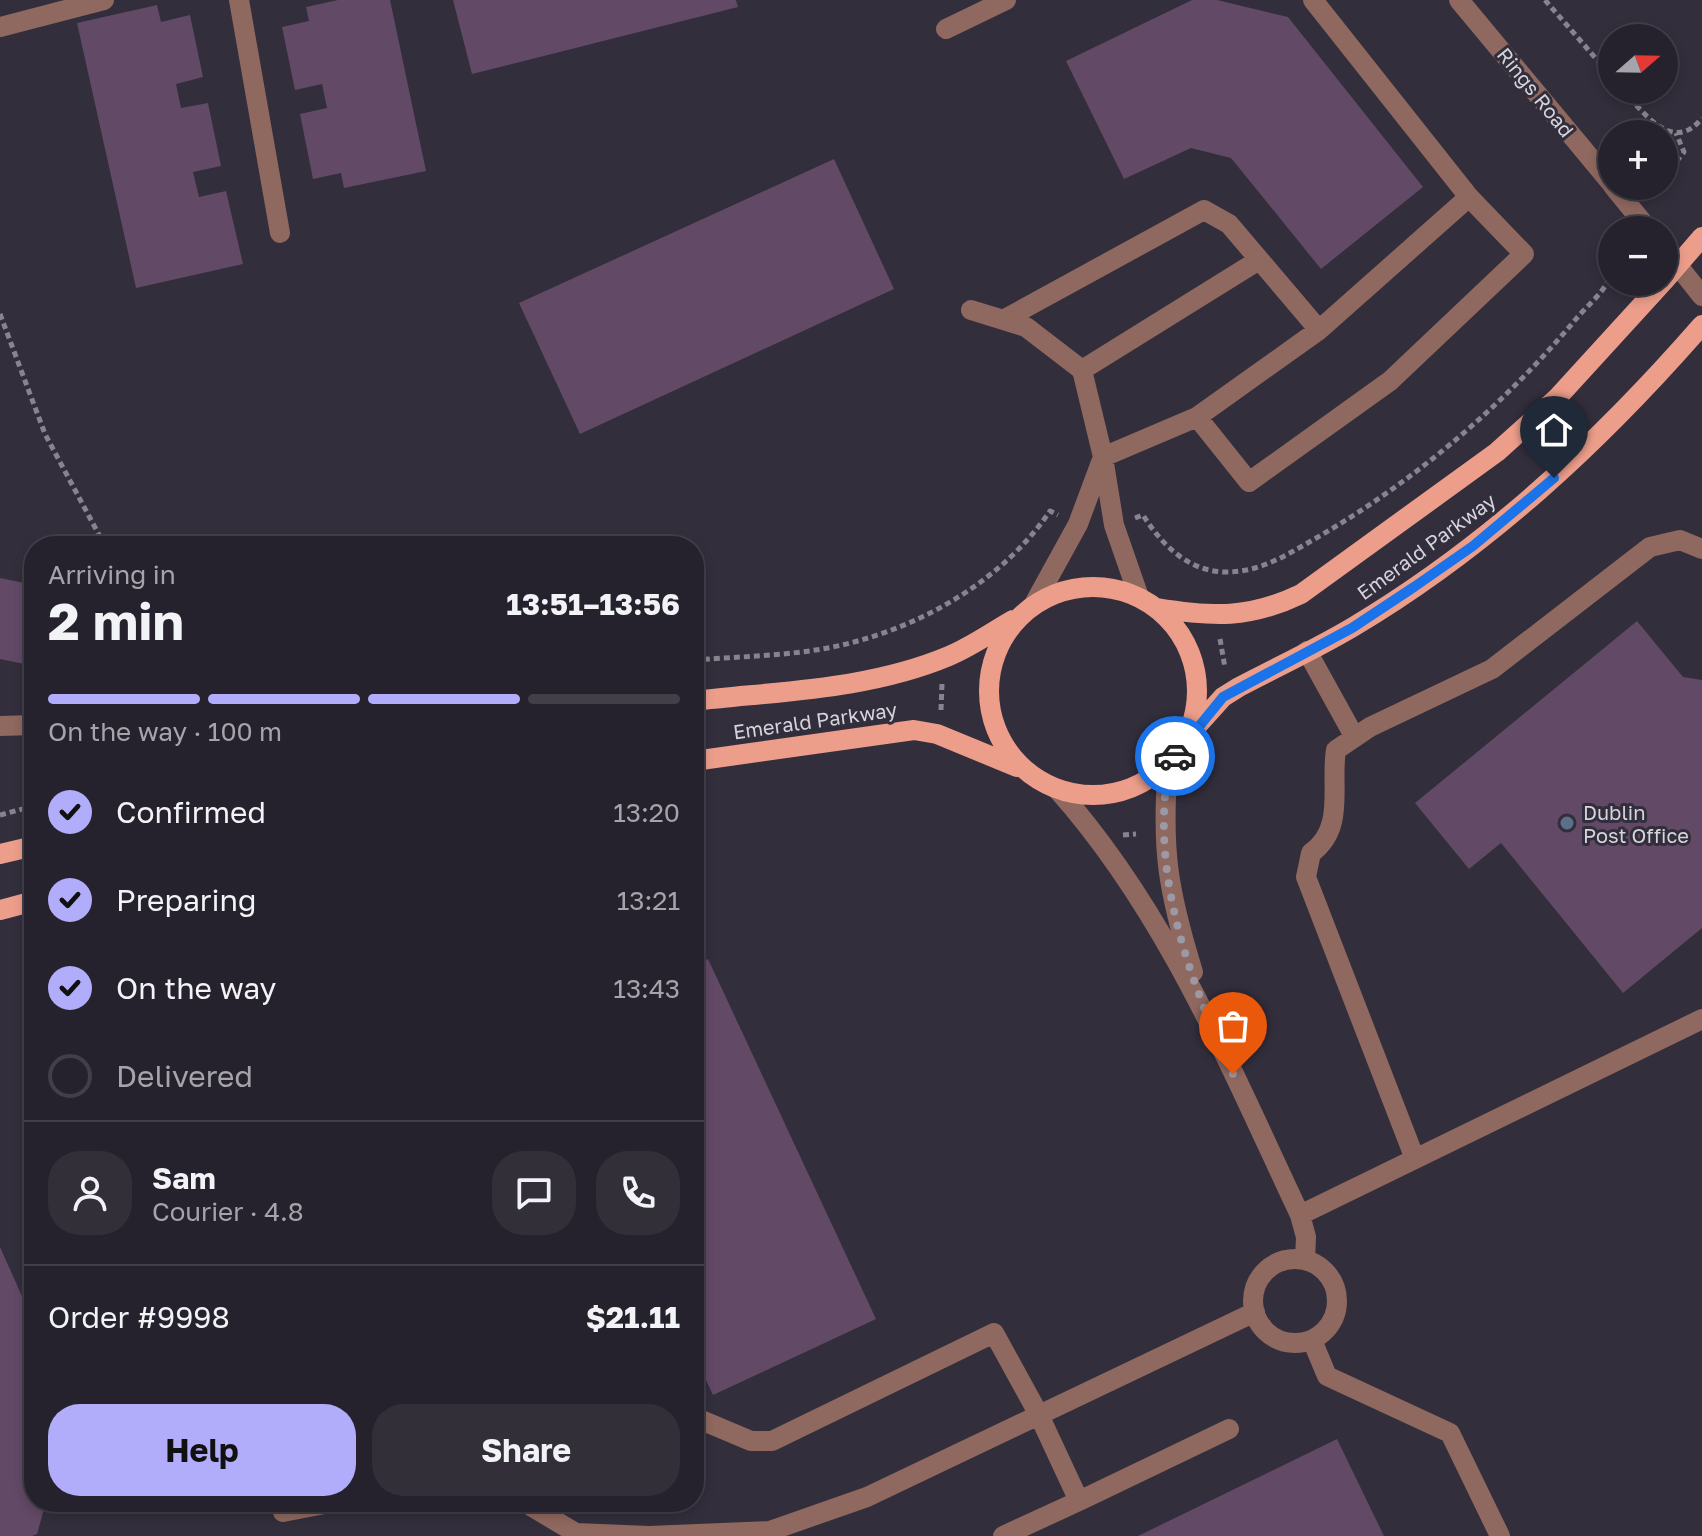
<!DOCTYPE html>
<meta charset="utf-8">
<style>
:root{--surface:#26222d;--page:#322f39;--text:#f1f3f6;--muted:#a4a4aa;--line:#423f49;--accent:#b1adfa}
body{margin:0;font-family:"Golos Text",sans-serif;background:var(--page);color:var(--text);height:100vh;display:flex;flex-direction:column;font-size:30px;white-space:nowrap}
*{box-sizing:border-box;margin:0}
p{font-size:26px;color:var(--muted)}
.icon{flex:none;width:44px;height:44px;fill:none;stroke:currentColor;stroke-width:2;stroke-linecap:round;stroke-linejoin:round}
.map{position:relative;flex:1;overflow:hidden}
.panel{position:absolute;left:24px;top:536px;width:680px;height:976px;display:flex;flex-direction:column;background:var(--surface);border-radius:32px;box-shadow:0 4px 12px #0003,0 0 0 2px var(--line)}
.panel>*{flex:none}
.needle{width:52px;rotate:70deg}
.buttons{position:absolute;left:1598px;top:24px;display:grid;gap:16px}
.buttons a{display:grid;place-items:center;width:80px;height:80px;border-radius:50%;background:var(--surface);box-shadow:0 4px 12px #0003,0 0 0 2px var(--line);font-size:40px}
.pin{position:absolute;display:grid;place-items:center;width:68px;height:68px;color:#fff;margin:-82px -34px;border-radius:50% 50% 50% 0;rotate:-45deg;box-shadow:0 0 8px #0007}
.pin .icon{rotate:45deg}
.courier{position:absolute;display:grid;place-items:center;width:80px;height:80px;margin:-40px;border:6px solid #1a73e8;border-radius:50%;background:#fff;color:#222;box-shadow:0 2px 10px #0007}
.overview em{font-style:normal;font-weight:700}
.overview div{display:flex;flex-direction:column-reverse}
.overview{display:flex;align-items:center;justify-content:space-between;height:136px;padding:0 24px}
h1{font-size:52px;font-weight:700;line-height:60px}
.bar{display:grid;grid-template-columns:repeat(4,1fr);gap:12px 8px;align-content:center;height:96px;padding:0 24px}
.bar i{height:10px;border-radius:6px;background:var(--line)}
.bar .current{background:var(--accent)}
.bar p{grid-column:span 4}
.line{display:flex;align-items:center;gap:20px;padding:0 24px;border-top:2px solid var(--line)}
.line div{flex:1}
.round{display:grid;place-items:center;flex:none;width:84px;height:84px;border-radius:32px;background:var(--page)}
ol{padding:0 24px;list-style:none}
li{display:flex;align-items:center;gap:24px;height:88px}
li p{margin-inline-start:auto}
li .icon{padding:8px;border-radius:50%;background:var(--accent);color:#111;stroke-width:4}
li:last-child{color:var(--muted)}
li i{width:44px;height:44px;border:4px solid var(--line);border-radius:50%}
.primary-button{display:flex;gap:16px;margin-top:auto;padding:16px 24px}
.primary-button a{flex:1;height:92px;border-radius:32px;background:var(--accent);color:#111;font-size:32px;font-weight:700;line-height:92px;text-align:center}
.primary-button a+a{background:var(--page);color:var(--text)}
.map>svg:first-child{display:block}
</style>
<div class="map">
<svg width="1702" height="1536" viewBox="0 0 1702 1536">
<rect width="100%" height="100%" fill="#322e3c"/>
<path fill="#624966" d="M338 0H390L426 171 344 188 341 173 313 179 300 114 327 108 322 84 295 90 282 27 309 21 306 7Z
M453 0H736L738 7 472 74Z
M1192 0H1217L1288 17 1423 187 1321 269 1231 158 1191 148 1124 179 1066 61Z
M157 5 161 22 190 15 203 77 176 84 181 108 208 103 221 166 193 172 199 197 226 191 243 264 136 288 77 23Z
M834 159 894 289 580 434 519 303Z
M0 578 34 585V666L0 659Z
M1637 621 1683 677 1702 680V928L1623 993 1501 843 1469 869 1415 803Z
M708 959 876 1319 713 1395 694 1355V965Z
M0 1247 34 1323V1502H46L37 1534 32 1536H0Z
M1337 1439 1384 1536H1138Z"/>
<g fill="none" stroke-linecap="round" stroke-linejoin="round">
<path stroke="#87848f" stroke-width="5" stroke-dasharray="6 4" stroke-linecap="butt" d="M1545 0 1612 77
M1623 90C1643 112 1673 155 1702 118
M1664 177 1684 152 1676 133
M0 314 45 434 105 546
M1135 518 1143 515C1161 544 1188 571 1224 572 1260 573 1288 554 1318 537 1416 480 1504 405 1576 319 1586 307 1601 295 1608 281 1614 269 1610 252 1606 240L1612 236
M1220 639 1225 668
M694 660C746 656 803 656 854 642 930 622 1005 577 1050 511L1058 515
M941 710 942 684
M0 815 34 806
M1123 835 1136 834"/>
<path stroke="#8f685f" stroke-width="20" d="M239 0 280 233
M1313 0 1469 197
M1459 0 1612 184
M0 27 104 0
M946 29 1006 0
M1613 186 1649 230
M1664 248 1702 296
M971 310 1026 327 1082 370 1103 457 1114 525 1139 597
M1003 320 1204 210 1229 224 1319 330
M1082 370 1259 260
M1034 604 1078 524 1103 457 1197 417 1249 482 1390 381 1524 254 1469 197 1319 330 1197 417
M1307 651 1354 736
M0 726 34 725
M1168 764C1161 849 1168 891 1193 972
M1057 789C1167 912 1230 1067 1300 1215L1306 1237 1305 1260
M1415 1159 1306 877 1311 853C1346 828 1330 785 1336 750L1370 727 1492 669 1650 547 1680 540 1702 549
M1300 1215 1702 1019
M1253 1301a42 42 0 1 1 84 0a42 42 0 1 1-84 0Z
M1312 1340 1327 1376 1450 1433 1500 1536
M694 1417 751 1441H772L994 1333 1039 1415 1079 1501 1003 1536
M1079 1501 1229 1429
M524 1502 576 1533 649 1536 770 1531 867 1497 1255 1312
M283 1512 335 1502"/>
<path stroke="#ed9e8b" stroke-width="20" d="M1664 281 1702 237
M989 691a104 104 0 1 1 208 0a104 104 0 1 1-208 0Z
M1157 608C1213 617 1249 619 1301 594L1497 452 1557 398 1663 282
M694 701C779 691 868 690 949 656 971 647 992 632 1013 620
M1187 737 1223 697 1239 687C1277 667 1316 649 1353 627 1487 547 1600 442 1702 325
M694 761 914 730 937 734 1017 767
M0 854 34 846
M0 910 34 901"/>
</g>
<g fill="none" stroke-linecap="round" stroke-linejoin="round">
<path stroke="#9c99a4" stroke-width="8" stroke-dasharray="0 14.4" d="M1175 756C1165 768 1166 781 1165 796 1157 892 1193 989 1233 1074"/>
<path stroke="#1a73e8" stroke-width="10" d="M1175 756 1223 697 1352 628 1414 587 1473 546 1554 478"/>
</g>
<circle fill="#5c6f8a" stroke="#322e3c" stroke-width="3" cx="1567" cy="823" r="8"/>
<g text-anchor="middle" dominant-baseline="central" stroke-width="6" stroke-linejoin="round" paint-order="stroke">
<g font-size="20" fill="#d5d3dc" stroke="#322e3c">
<text transform="translate(1536 92) rotate(51)">Rings Road</text>
<text transform="translate(1426 546) rotate(-36)">Emerald Parkway</text>
<text transform="translate(815 720) rotate(-8)">Emerald Parkway</text>
</g>
<g font-size="20" fill="#d5d3dc" stroke="#322e3c" text-anchor="start">
<text x="1583" y="812">Dublin<tspan x="1583" dy="23">Post Office</tspan></text>
</g>
</g>
</svg>
<div class="buttons">
<a><svg class="needle" viewBox="-14 -14 28 28"><path d="M0-13l5 13h-10z" fill="#e53935"/><path d="M0 13l5-13h-10z" fill="#a4a4aa"/></svg></a>
<a>+</a>
<a>−</a>
</div>
<div class="pin" style="left:1233px;top:1074px;background:#ea580c"><svg class="icon" aria-label="bag" viewBox="0 0 24 24"><path d="M5 8h14l-1 12H6zM9 8a3 3 0 0 1 6 0"/></svg></div>
<div class="pin" style="left:1554px;top:478px;background:#1f2937"><svg class="icon" aria-label="home" viewBox="0 0 24 24"><path d="M3 11l9-7 9 7M6 9v11h12V9"/></svg></div>
<div class="courier" style="left:1175px;top:756px"><svg class="icon" aria-label="car" viewBox="0 0 24 24"><path d="M5 17H2v-5l4-1 3-4h7l3 4 3 1v5h-3M9 17h6M6 11h13"/><circle cx="7" cy="17" r="2"/><circle cx="17" cy="17" r="2"/></svg></div>
<section class="panel">
<div class="overview"><div><h1>2 min</h1><p>Arriving in</p></div><em>13:51–13:56</em></div>
<div class="bar"><i class="current"></i><i class="current"></i><i class="current"></i><i></i><p>On the way · 100 m</p></div>
<ol>
<li><svg class="icon" aria-label="check" viewBox="0 0 24 24"><path d="M5 12l5 5 9-10"/></svg>Confirmed<p>13:20</p></li>
<li><svg class="icon" aria-label="check" viewBox="0 0 24 24"><path d="M5 12l5 5 9-10"/></svg>Preparing<p>13:21</p></li>
<li><svg class="icon" aria-label="check" viewBox="0 0 24 24"><path d="M5 12l5 5 9-10"/></svg>On the way<p>13:43</p></li>
<li><i></i>Delivered</li>
</ol>
<div class="line" style="height:144px"><a class="round"><svg class="icon" aria-label="person" viewBox="0 0 24 24"><circle cx="12" cy="8" r="4"/><path d="M4 21q1-7 8-7t8 7"/></svg></a><div><b>Sam</b><p>Courier · 4.8</p></div><a class="round"><svg class="icon" aria-label="chat" viewBox="0 0 24 24"><path d="M4 5h16v11H9l-5 4z"/></svg></a><a class="round"><svg class="icon" aria-label="phone" viewBox="0 0 24 24"><path d="M5 4h4l2 5-3 2q2 4 5 5l2-3 5 2v4C11 20 4 13 5 4z"/></svg></a></div>
<div class="line" style="height:104px"><div>Order #9998</div><b>$21.11</b></div>
<div class="primary-button"><a>Help</a><a>Share</a></div>
</section>
</div>
